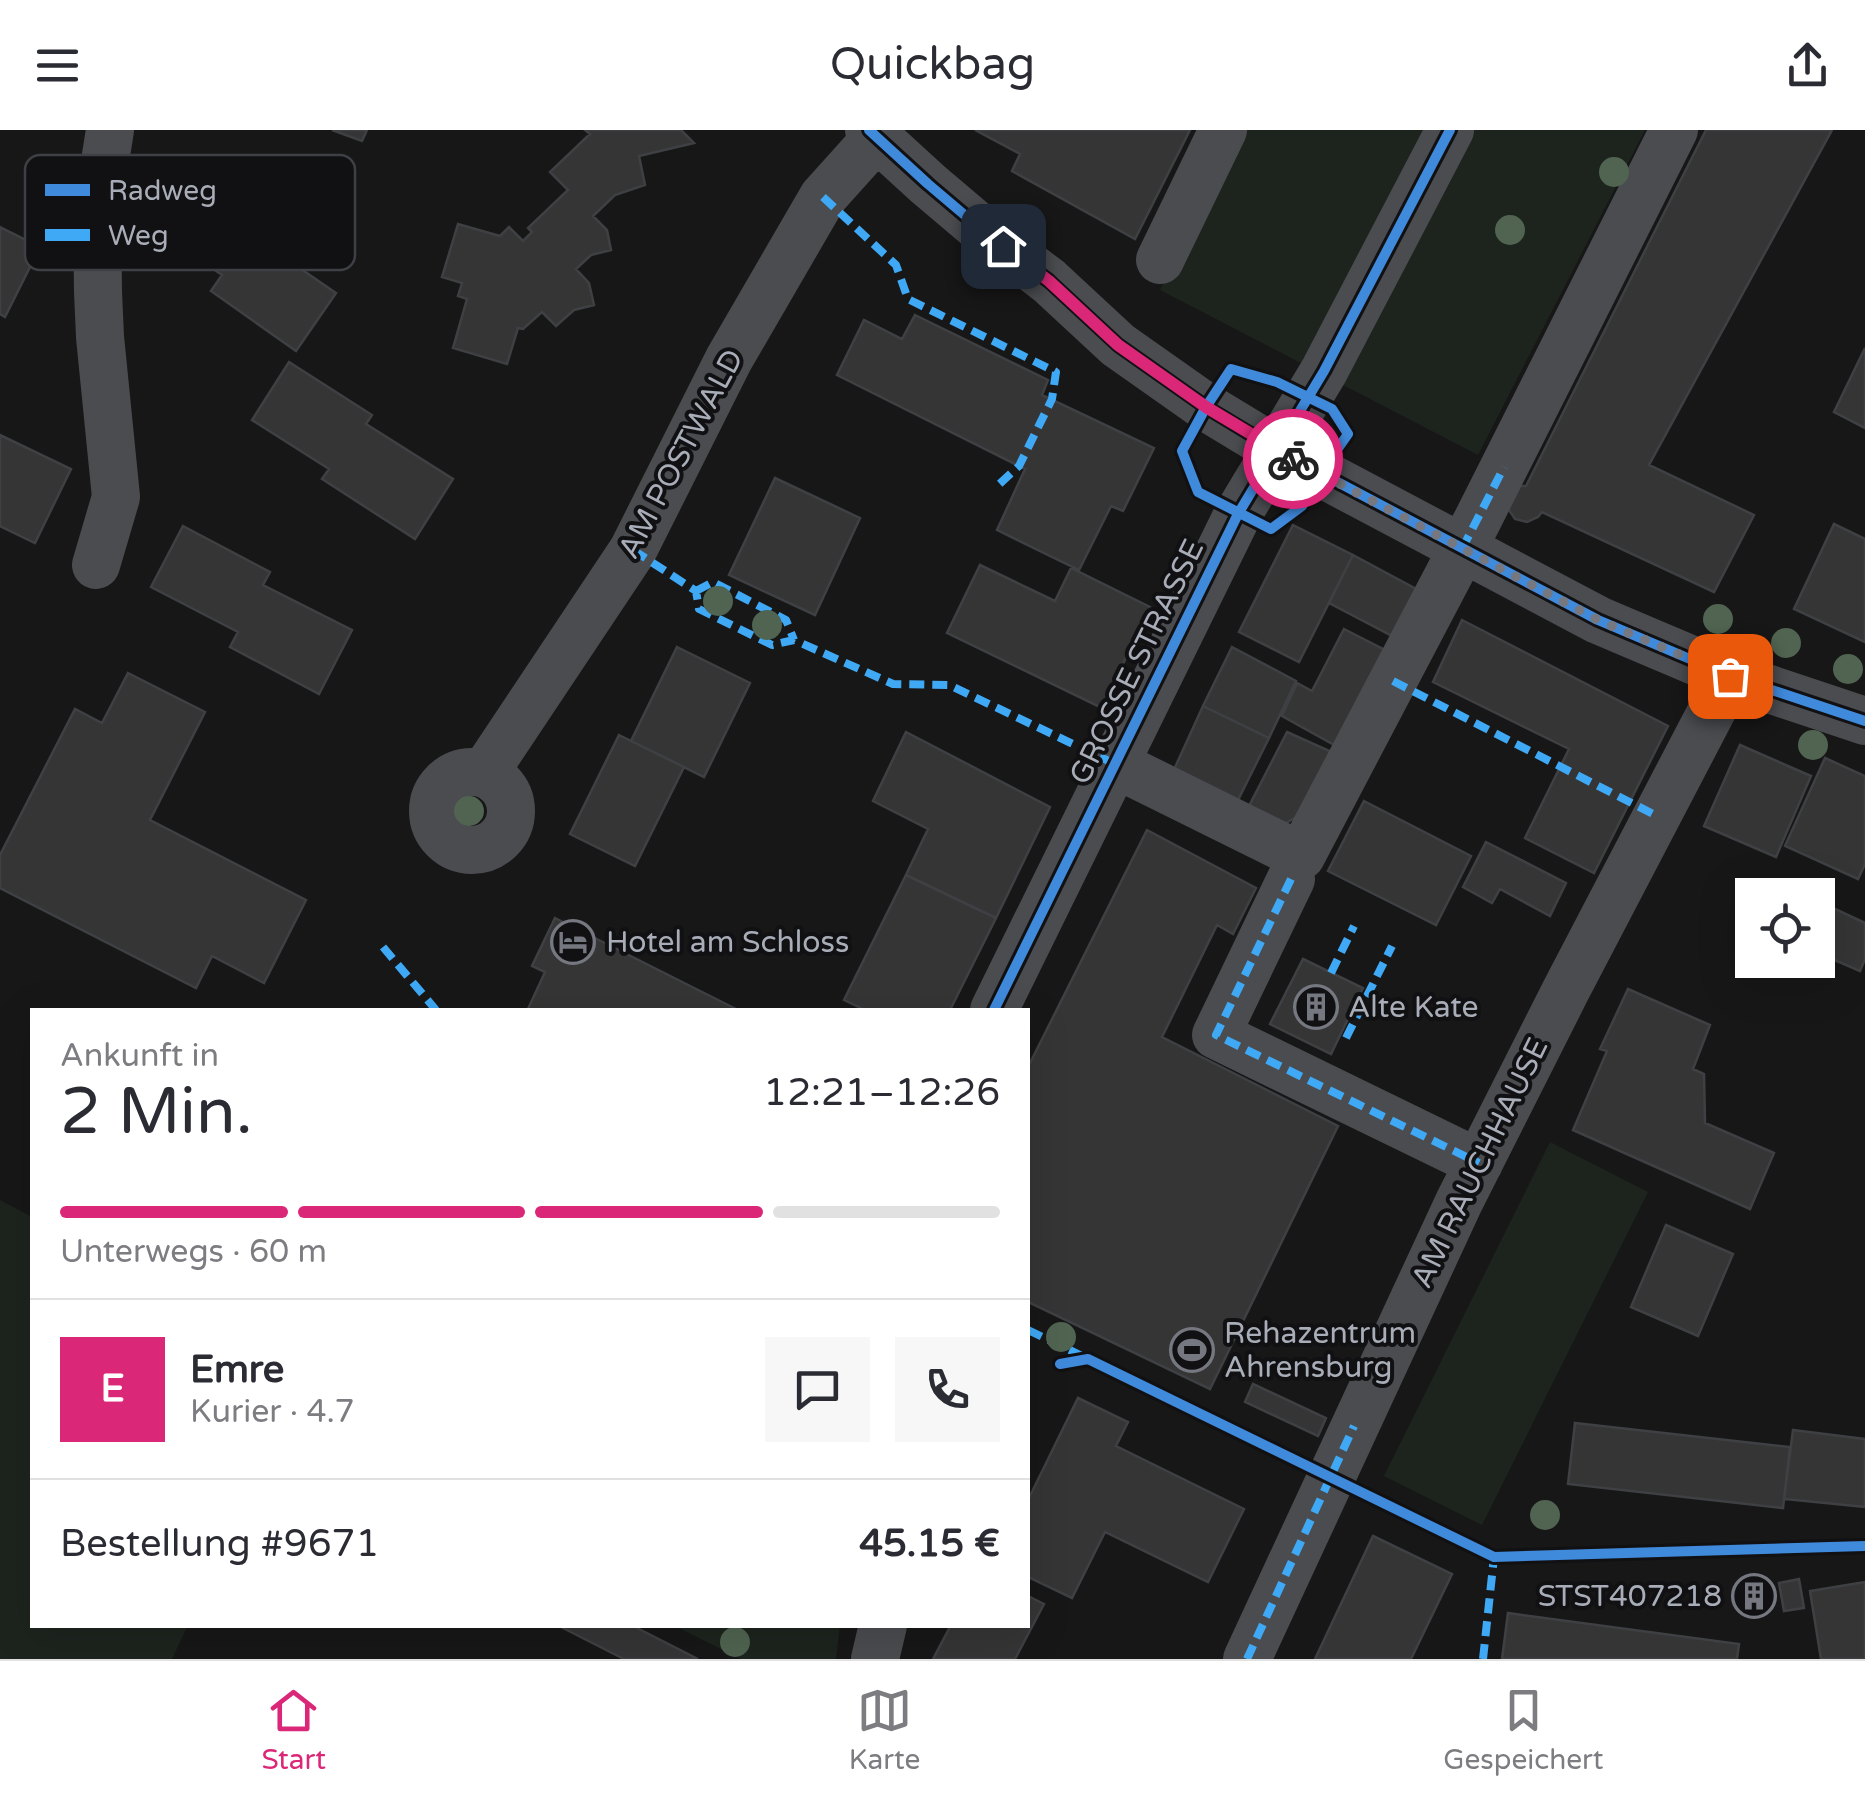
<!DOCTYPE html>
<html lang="de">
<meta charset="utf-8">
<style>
:root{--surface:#fff;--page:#f7f7f7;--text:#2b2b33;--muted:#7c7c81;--line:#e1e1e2;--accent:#db2777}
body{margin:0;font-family:"Varela Round",sans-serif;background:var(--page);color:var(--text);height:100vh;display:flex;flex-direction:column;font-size:38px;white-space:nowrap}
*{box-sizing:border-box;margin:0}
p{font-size:32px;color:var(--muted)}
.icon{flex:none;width:55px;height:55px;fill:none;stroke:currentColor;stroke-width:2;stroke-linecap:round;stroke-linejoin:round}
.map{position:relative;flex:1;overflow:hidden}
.side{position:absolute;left:30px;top:878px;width:1000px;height:620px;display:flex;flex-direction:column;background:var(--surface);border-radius:0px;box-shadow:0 10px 40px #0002}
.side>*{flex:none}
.tools{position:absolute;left:1735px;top:748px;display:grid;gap:20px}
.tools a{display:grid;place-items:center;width:100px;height:100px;border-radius:0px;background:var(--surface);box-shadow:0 10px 40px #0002;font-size:50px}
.pin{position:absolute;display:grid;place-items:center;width:85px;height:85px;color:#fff;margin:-42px;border-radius:20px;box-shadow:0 5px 15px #0006}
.courier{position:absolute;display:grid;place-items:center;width:100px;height:100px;margin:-50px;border:8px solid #db2777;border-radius:50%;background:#fff;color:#222;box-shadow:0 2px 12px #0007}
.headline em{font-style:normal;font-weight:600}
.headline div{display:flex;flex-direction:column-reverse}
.headline{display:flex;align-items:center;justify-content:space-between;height:170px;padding:0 30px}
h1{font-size:65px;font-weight:600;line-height:75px}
.bar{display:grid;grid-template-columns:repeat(4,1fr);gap:15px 10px;align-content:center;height:120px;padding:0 30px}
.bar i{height:12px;border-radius:8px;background:var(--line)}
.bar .selected{background:var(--accent)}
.bar p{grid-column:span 4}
.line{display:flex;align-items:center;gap:25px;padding:0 30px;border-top:2px solid var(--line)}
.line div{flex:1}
.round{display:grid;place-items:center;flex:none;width:105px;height:105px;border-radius:0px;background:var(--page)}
header{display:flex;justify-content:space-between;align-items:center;height:130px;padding:0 30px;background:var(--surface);font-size:45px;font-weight:600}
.tabs{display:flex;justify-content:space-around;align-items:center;height:140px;border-top:2px solid var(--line);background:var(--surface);font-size:28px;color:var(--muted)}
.tabs a{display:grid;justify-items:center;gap:5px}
.tabs .selected{color:var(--accent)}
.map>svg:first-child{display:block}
</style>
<header><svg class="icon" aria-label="menu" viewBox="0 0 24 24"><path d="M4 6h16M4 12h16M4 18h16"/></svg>Quickbag<svg class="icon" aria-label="share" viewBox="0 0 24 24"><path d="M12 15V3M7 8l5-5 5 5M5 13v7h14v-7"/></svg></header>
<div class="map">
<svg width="1865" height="1529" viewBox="0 0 1865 1529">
<rect width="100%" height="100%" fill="#171717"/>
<path fill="#1d241e" d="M1239 0H1645L1478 325 1160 160Z
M1550 1012 1648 1062 1482 1395 1384 1346Z
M0 1070 32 1087V1495H188L172 1529H0Z
M673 1495H840L836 1529H741Z"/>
<path fill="#353536" stroke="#3f4043" stroke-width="2.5" d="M332 0H367L362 11Z
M585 0H681L694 13 639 26 645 55 615 65 593 86 607 100 611 120 591 125 576 139 589 153 594 175 574 180 556 196 542 182 523 199 518 198 507 234 453 218 467 169 458 166 462 153 442 147 458 94 500 106 509 97 523 111 532 102 528 98 568 60 550 42 590 4Z
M975 0H1190L1135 109 1012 41 1020 24Z
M1706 0H1832L1649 335 1754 385 1714 462 1542 382 1538 387 1527 392 1515 389 1507 377 1516 356H1526Z
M189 33 269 90 256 108 336 163 296 221 211 161 222 145 147 93Z
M0 97 40 117 5 187 0 184Z
M915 185 1048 250 1042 265 1154 318 1123 381 1111 376 1079 440 997 400 1025 339 837 245 864 190 902 209Z
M1865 218V298L1834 282Z
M289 232 372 285 366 294 453 349 415 409 322 349 329 339 252 290Z
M0 305 71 339 35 413 0 396Z
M775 348 860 388 815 485 729 445Z
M1834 394 1865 409V512L1794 479Z
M1293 395 1353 425 1299 532 1239 502Z
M183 396 270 442 263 455 352 500 319 564 230 517 238 502 151 457Z
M1353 425 1420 461 1396 508 1329 473Z
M980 435 1055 471 1071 438 1150 477 1102 578 947 503Z
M1462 490 1668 596 1594 743 1525 708 1569 619 1433 552Z
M1344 499 1387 521 1336 616 1282 586 1297 553 1312 561Z
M677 517 750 553 704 647 631 611Z
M1232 517 1296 551 1269 608 1203 576Z
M128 543 205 582 150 690 306 770 264 853 212 826 196 858 0 758V725L75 579 102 593Z
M1203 576 1269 608 1236 674 1172 644Z
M906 602 1050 677 996 788 906 745 928 699 873 671Z
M1287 602 1334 623 1304 682 1281 696 1247 680Z
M619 605 684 637 635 736 570 704Z
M1740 615 1811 646 1776 727 1704 696Z
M1825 628 1865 646V734L1858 749 1785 716Z
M1364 671 1471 726 1436 795 1328 741Z
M1147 700 1256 758 1233 804 1217 795 1162 907 1338 996 1210 1259 1028 1172V937Z
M1486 712 1566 753 1550 786 1500 759 1492 773 1463 757Z
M906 745 996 788 950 880H865L844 870Z
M1818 771 1865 793V829L1860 841 1818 823Z
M555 788 738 880 528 879 545 842 532 836Z
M1303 829 1363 858 1331 924 1270 894Z
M1628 859 1710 895 1693 939 1704 944 1705 993 1774 1023 1750 1079 1573 1000 1607 921 1600 919Z
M1666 1095 1733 1124 1698 1206 1631 1177Z
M1253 1254 1326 1288 1318 1306 1245 1272Z
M1078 1268 1128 1292 1116 1316 1244 1379 1208 1452 1105 1402 1072 1468 1028 1447V1370Z
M1575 1293 1790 1317 1783 1378 1568 1354Z
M1793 1300 1865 1309V1377L1784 1369Z
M1373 1406 1452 1444 1411 1529H1315Z
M1799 1449 1804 1478 1784 1481 1779 1453Z
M1865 1452V1529H1821L1810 1461Z
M1761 1453 1765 1477 1747 1480 1743 1456Z
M1028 1466 1044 1474 1015 1529H933L951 1495H1028Z
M1508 1483 1739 1514 1737 1529H1502Z
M557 1495H631L698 1529H624Z"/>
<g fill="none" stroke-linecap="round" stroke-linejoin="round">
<path stroke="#4b4c50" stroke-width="48" d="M869 0 928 54 987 104 1049 151 1118 215 1206 277 1277 320 1598 490 1730 546 1865 591
M1160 130 1223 0
M96 435 116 367 100 207 98 162 97 82 110 0
M1115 634 1301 726 1477 391 1674 0
M433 681a39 39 0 1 1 78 0a39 39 0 1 1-78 0Z
M485 642 633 420 729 229 823 67 877 7
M1291 749 1216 905 1479 1033
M994 880 1238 384 1324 241 1450 0
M875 1529 883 1495
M1247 1529 1459 1072 1566 860 1730 546"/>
<path stroke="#3fa9f5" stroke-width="8" stroke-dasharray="15 8" stroke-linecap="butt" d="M823 67 896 135 908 169 1056 242 1052 269 1019 336 995 358
M1462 419 1504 337
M633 420 696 461 699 479 772 515 794 510 893 554 949 555 1115 634
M696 461 713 452 786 490 794 510
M1393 551 1657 686
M1291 749 1216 905 1479 1033
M383 817 436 880
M1331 843 1354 796
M1346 908 1392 816
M1028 1200 1084 1227
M1247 1529 1354 1296
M1483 1529 1494 1427"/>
<g stroke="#111113" stroke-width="16">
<path id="cycleway" d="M869 0 928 54 987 104 1049 151 1118 215 1206 277 1277 320 1598 490 1730 546 1865 591
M1231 239 1277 252 1332 279 1348 304 1320 344 1302 376 1271 399 1198 362 1182 321 1206 277Z
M994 880 1238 384 1324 241 1450 0
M1060 1234 1088 1229 1494 1427 1865 1416"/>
</g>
<use href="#cycleway" stroke="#408adc" stroke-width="10"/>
</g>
<g fill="#506451">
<circle cx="1614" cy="42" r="15"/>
<circle cx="1510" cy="100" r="15"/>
<circle cx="718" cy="471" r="15"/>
<circle cx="1718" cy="489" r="15"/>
<circle cx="767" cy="495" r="15"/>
<circle cx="1786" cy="513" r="15"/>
<circle cx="1848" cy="539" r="15"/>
<circle cx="1813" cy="615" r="15"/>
<circle cx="469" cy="681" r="15"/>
<circle cx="1061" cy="1207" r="15"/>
<circle cx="1545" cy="1385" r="15"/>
<circle cx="735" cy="1512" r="15"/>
</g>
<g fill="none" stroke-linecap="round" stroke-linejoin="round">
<path stroke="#757880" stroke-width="10" stroke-dasharray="0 18" d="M1293 329 1598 490 1730 546"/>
<path stroke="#db2777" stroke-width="12" d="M1003 116 1049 151 1118 215 1206 277 1293 329"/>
</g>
<defs>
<g id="hotel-ring" transform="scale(2.25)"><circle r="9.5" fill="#111113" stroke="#757880" stroke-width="1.5"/><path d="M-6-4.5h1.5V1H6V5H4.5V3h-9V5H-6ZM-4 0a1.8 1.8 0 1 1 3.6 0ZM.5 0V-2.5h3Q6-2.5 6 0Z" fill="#757880"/></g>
<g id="building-ring" transform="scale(2.25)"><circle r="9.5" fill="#111113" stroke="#757880" stroke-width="1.5"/><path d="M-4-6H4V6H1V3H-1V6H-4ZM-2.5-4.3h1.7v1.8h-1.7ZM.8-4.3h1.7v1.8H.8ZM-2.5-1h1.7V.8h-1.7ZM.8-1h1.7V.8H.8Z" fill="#757880"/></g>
<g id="stadium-ring" transform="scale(2.25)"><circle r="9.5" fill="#111113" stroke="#757880" stroke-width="1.5"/><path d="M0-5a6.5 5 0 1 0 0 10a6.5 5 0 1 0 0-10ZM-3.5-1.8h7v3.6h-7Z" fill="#757880"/></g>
</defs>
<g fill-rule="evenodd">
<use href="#hotel-ring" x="573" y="812"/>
<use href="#building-ring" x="1316" y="877"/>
<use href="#stadium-ring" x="1192" y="1220"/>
<use href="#building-ring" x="1754" y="1466"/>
</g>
<g text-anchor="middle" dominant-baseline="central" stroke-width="8" stroke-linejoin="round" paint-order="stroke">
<g font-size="30" fill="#a8adb8" stroke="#111113">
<text transform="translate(681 324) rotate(-62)">AM POSTWALD</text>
<text transform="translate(1137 532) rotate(-64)">GROSSE STRASSE</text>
<text transform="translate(1480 1033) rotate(-64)">AM RAUCHHAUSE</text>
</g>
<g font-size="30" fill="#a8adb8" stroke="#111113" text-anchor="start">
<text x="606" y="812">Hotel am Schloss</text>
<text x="1348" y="877">Alte Kate</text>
<text x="1224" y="1203">Rehazentrum<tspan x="1224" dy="34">Ahrensburg</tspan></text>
<text x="1722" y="1466" text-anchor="end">STST407218</text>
</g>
</g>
<rect x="25" y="25" width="330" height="115" rx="15" fill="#111113" stroke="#3e4045" stroke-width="2.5"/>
<rect x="45" y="54" width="45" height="12" fill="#408adc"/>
<rect x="45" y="99" width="45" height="12" fill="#3fa9f5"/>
<g font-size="28" fill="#a8adb8">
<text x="108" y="70">Radweg</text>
<text x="108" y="115">Weg</text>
</g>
</svg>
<div class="tools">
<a><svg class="icon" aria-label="locate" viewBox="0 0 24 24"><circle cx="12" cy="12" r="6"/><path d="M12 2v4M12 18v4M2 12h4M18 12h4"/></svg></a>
</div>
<div class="pin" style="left:1730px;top:546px;background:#ea580c"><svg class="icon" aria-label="bag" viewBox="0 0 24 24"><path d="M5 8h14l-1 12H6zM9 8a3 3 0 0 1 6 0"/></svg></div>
<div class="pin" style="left:1003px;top:116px;background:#1f2937"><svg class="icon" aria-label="home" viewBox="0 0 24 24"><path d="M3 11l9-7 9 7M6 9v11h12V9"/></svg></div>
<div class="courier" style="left:1293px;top:329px"><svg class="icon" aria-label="bike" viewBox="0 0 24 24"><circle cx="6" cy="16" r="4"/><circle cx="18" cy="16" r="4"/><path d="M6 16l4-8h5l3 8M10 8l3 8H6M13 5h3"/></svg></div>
<section class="side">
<div class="headline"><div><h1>2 Min.</h1><p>Ankunft in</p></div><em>12:21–12:26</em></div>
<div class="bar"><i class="selected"></i><i class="selected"></i><i class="selected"></i><i></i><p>Unterwegs · 60 m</p></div>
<div class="line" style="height:180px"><b class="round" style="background:var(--accent);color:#fff">E</b><div><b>Emre</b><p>Kurier · 4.7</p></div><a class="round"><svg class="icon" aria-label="chat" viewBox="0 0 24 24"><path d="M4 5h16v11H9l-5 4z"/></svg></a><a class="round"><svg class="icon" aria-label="phone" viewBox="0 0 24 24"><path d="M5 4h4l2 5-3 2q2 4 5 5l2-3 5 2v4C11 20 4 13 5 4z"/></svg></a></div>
<div class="line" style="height:130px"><div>Bestellung #9671</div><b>45.15 €</b></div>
</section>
</div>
<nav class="tabs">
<a class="selected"><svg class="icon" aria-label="home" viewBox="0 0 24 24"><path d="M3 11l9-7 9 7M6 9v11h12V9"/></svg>Start</a>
<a><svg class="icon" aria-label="map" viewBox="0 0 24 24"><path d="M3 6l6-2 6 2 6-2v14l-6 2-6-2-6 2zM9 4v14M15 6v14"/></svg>Karte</a>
<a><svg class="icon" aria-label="saved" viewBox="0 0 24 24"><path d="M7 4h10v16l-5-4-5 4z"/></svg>Gespeichert</a>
</nav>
